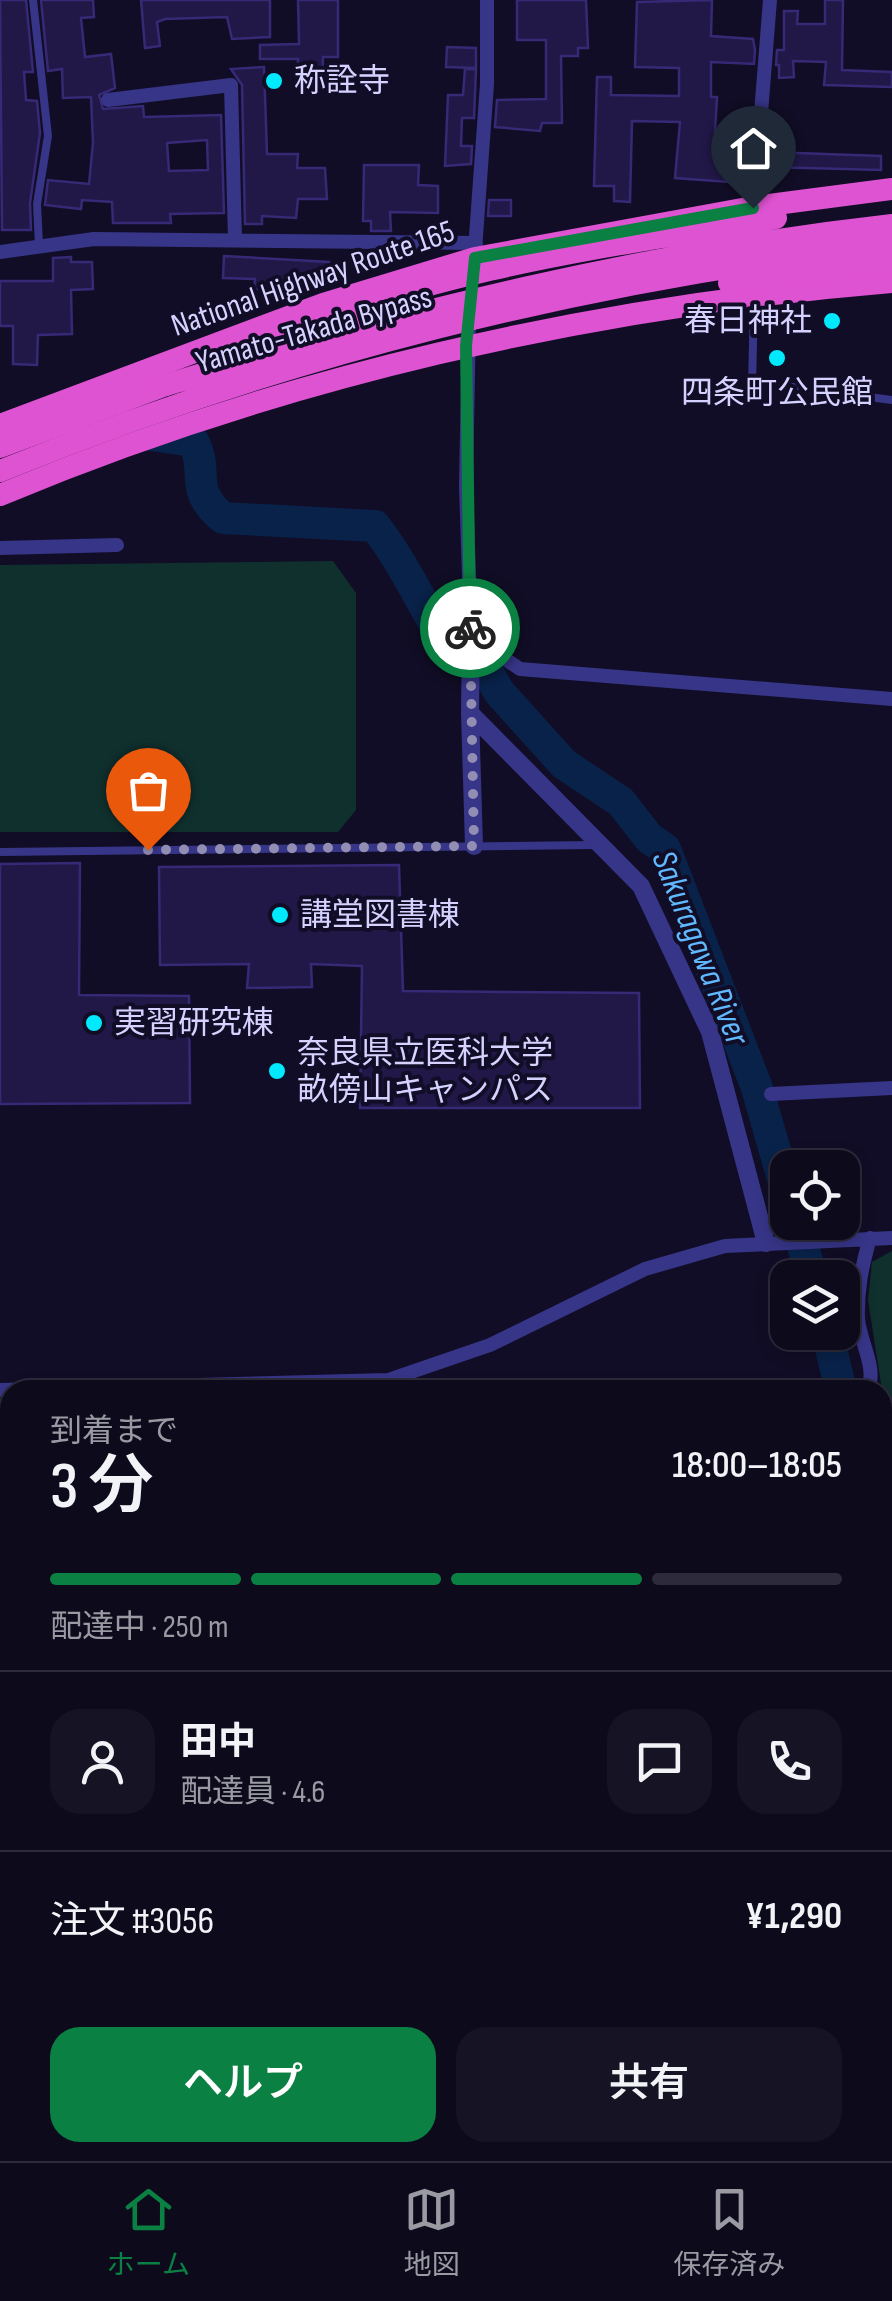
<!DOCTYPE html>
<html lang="ja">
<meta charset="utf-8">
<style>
:root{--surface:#0d0a1c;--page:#161325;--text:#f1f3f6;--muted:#9a9aa3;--line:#2d2b3b;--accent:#0b8043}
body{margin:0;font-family:"Sofia Sans Condensed","Noto Sans JP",sans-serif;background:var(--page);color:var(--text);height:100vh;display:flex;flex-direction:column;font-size:38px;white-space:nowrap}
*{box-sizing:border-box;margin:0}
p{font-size:32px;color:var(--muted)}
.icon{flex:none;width:55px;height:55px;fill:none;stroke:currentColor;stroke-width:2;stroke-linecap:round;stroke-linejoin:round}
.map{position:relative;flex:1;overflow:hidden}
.side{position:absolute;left:0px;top:1380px;width:892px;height:782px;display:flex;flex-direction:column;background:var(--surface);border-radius:30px 30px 0 0;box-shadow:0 5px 15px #0003,0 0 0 2px var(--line)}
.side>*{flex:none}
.fabs{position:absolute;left:770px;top:1150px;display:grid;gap:20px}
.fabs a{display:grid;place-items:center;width:90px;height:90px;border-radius:20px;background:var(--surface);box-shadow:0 5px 15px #0003,0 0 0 2px var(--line);font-size:50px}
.pin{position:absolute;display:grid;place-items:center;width:85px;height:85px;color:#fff;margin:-102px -42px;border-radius:50% 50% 50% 0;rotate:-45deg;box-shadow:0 0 10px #0007}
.pin .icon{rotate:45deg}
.courier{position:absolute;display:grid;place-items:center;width:100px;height:100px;margin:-50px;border:8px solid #0b8043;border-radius:50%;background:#fff;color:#222;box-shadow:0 2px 12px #0007}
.overview em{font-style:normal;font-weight:600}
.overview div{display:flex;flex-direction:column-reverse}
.overview{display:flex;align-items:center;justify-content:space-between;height:170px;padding:0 50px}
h1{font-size:65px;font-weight:600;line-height:75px}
.bar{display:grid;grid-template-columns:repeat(4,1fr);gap:15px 10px;align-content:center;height:120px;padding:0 50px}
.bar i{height:12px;border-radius:8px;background:var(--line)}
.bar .selected{background:var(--accent)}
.bar p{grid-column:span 4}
.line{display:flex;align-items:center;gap:25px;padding:0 50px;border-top:2px solid var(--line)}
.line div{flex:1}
.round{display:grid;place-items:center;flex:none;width:105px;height:105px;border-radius:30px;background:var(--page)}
.action{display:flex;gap:20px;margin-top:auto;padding:20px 50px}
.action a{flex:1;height:115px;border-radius:30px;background:var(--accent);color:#fff;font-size:40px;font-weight:600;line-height:115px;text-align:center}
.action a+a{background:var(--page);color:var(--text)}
.tabs{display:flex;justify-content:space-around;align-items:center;height:140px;border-top:2px solid var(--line);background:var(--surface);font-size:28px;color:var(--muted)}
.tabs a{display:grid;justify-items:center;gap:5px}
.tabs .selected{color:var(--accent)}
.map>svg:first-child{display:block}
</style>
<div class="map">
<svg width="892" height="2161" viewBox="0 0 892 2161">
<rect width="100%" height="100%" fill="#110d26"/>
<path fill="#10302e" d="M333 561 356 593V810L338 832H0V565Z
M892 1251V2161H694L663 2153 882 2152V1390L868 1300 872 1262Z
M498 2153 612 2152 647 2161H492Z"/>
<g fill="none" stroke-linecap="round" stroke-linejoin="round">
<path stroke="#092249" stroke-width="32" d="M144 434 193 441C210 473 187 488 223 518L375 526C399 557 414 588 433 621 442 637 459 645 469 662L481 660 499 692 564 764 621 802 649 838 665 849 757 1088 788 1196
M796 1222 812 1278
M827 1332 841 1390
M882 1551 892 1590"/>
</g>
<path fill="#211848" stroke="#362975" stroke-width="2.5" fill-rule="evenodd" d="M0 0H26L33 72H24L26 100 37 101 40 133 30 203 31 230H2Z
M41 0H93L94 17 81 18 85 57 111 54 115 88 99 95 103 109 143 106 144 117 221 115 224 213 170 214 171 223H113L112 202 82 200 81 209 45 205 48 180 89 184 93 143 91 97 63 98 62 69 48 71ZM207 140 208 170 169 171 167 143Z
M141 0H270V37L232 39 227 17 165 19 157 22 160 46 145 48Z
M298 0H338V57H323L322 89 297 90 298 59H260V45L299 44Z
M517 0H586L588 48H578V56H561L562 123H542L540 131 495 127 497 100 546 99V40H517Z
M712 0 711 36 753 39 755 50 754 64 711 62V97H717L714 150 732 152 729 182 675 178 680 122 632 121 630 202 614 201V186H594L597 77H611V95L679 96V68L635 67 637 2Z
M825 0H843L842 70 892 72V87L824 85 826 62 793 61 794 77 779 78V65H776L777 50H784V11H798L797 24H825Z
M447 47 476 48V68L446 67Z
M264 67 267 154H298L297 168H325L327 199H298L296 218 262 216V224H245L242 85 231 69Z
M465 69H476L474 118H462L461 146H472L471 164 445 166 448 95H463Z
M769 152 881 156V170L768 167Z
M364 165H419L418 185 438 186V213L390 212 391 231H371V221H363Z
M489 200H511V216H488Z
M224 256 329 262V282H284L283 299 268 298 269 290 254 289 255 279 223 278Z
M71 257V262H92L93 289 71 290 72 334 38 335 37 365 13 364V326H0V281H53V258Z
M80 863 79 995 189 996 190 1103 0 1104V864Z
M399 865 403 991 639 993 640 1108H360L362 966 311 964 312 987 247 988 249 964 160 965 159 867Z"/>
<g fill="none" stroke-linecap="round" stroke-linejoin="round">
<path stroke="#373588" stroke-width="8" d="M33 0 48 136 37 204 39 245
M754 299 752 387H794L892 400
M0 852 595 845"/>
<path stroke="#373588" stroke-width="14" d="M108 100 231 85 235 240
M753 214 770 0
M0 252 94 239 476 243
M474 264 487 84V0
M469 315 466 486 471 636 520 669 892 699
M0 548 117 545
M771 1094 892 1088
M0 1390 388 1380 490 1345 645 1269 725 1246 892 1238
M868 1390C877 1367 860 1342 858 1319 857 1290 862 1266 870 1238
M0 1678H10
M0 1951 10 1952
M0 2040H10"/>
<path stroke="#373588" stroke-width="18" d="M471 636 470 713 641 886 710 1032 766 1243
M470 713 474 846"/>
<path stroke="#de53d2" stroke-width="22" d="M0 425 323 304 475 258 753 207 892 189
M0 447 166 385
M0 495C282 377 587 307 892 282"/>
<path stroke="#de53d2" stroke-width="22" d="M729 283 892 263
M274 338C435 269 605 247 776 218
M166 385C405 311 643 253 892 225
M0 471C284 356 587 279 892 245"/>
</g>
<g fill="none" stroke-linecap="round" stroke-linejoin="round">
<path stroke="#918db3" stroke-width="10" stroke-dasharray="0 18" d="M148 850 474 846 470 628"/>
<path stroke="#0b8043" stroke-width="12" d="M470 628 466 346 475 258 753 208"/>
</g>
<g fill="#00e9fd" stroke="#110d26" stroke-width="4">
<circle cx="274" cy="81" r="10"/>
<circle cx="832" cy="321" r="10"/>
<circle cx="777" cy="358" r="10"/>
<circle cx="280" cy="915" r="10"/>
<circle cx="94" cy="1023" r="10"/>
<circle cx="277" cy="1071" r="10"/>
</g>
<g text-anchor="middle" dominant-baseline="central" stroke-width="8" stroke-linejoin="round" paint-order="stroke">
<g font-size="32" fill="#d6d2ff" stroke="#110d26" text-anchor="start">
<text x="294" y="81">称詮寺</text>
<text x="812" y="321" text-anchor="end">春日神社</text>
<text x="777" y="393" text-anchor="middle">四条町公民館</text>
<text x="300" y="915">講堂図書棟</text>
<text x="114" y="1023">実習研究棟</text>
<text x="297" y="1053">奈良県立医科大学<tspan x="297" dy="37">畝傍山キャンパス</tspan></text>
</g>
<g font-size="32" fill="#d6d2ff" stroke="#110d26">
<text transform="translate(313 279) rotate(-19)">National Highway Route 165</text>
<text transform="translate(314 330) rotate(-16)">Yamato-Takada Bypass</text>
</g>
<g font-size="35" font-style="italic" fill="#60b8ff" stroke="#110d26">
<text transform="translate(700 948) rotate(68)">Sakuragawa River</text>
</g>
</g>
</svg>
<div class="fabs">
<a><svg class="icon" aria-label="locate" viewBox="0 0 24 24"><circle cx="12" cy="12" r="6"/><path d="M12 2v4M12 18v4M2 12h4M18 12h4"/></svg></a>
<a><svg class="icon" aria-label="layers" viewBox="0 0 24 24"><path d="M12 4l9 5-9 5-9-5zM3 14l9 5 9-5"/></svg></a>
</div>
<div class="pin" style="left:148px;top:850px;background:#ea580c"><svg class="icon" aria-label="bag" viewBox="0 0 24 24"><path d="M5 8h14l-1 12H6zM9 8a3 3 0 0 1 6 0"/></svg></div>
<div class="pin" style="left:753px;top:208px;background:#1f2937"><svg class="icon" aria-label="home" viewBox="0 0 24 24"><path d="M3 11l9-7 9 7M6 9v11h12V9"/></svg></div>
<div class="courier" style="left:470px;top:628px"><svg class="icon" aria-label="bike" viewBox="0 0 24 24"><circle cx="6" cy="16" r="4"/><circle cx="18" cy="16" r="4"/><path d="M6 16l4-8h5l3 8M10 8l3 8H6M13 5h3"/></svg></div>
<section class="side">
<div class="overview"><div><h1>3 分</h1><p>到着まで</p></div><em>18:00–18:05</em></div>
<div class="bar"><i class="selected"></i><i class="selected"></i><i class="selected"></i><i></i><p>配達中 · 250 m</p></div>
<div class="line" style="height:180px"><a class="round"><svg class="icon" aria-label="person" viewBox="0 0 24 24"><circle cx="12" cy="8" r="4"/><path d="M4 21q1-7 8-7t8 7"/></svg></a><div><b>田中</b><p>配達員 · 4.6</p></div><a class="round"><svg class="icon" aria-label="chat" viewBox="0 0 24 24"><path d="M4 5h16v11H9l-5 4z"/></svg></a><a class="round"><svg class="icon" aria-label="phone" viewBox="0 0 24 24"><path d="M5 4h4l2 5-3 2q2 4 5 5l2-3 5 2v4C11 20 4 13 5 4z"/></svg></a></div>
<div class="line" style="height:130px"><div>注文 #3056</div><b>¥1,290</b></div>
<div class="action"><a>ヘルプ</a><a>共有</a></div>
</section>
</div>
<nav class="tabs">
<a class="selected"><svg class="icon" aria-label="home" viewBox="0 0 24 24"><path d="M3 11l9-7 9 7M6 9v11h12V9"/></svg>ホーム</a>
<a><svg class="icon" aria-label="map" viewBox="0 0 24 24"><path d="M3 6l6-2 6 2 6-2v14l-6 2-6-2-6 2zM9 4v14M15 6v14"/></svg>地図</a>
<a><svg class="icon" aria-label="saved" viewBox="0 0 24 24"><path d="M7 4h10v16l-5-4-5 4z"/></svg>保存済み</a>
</nav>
